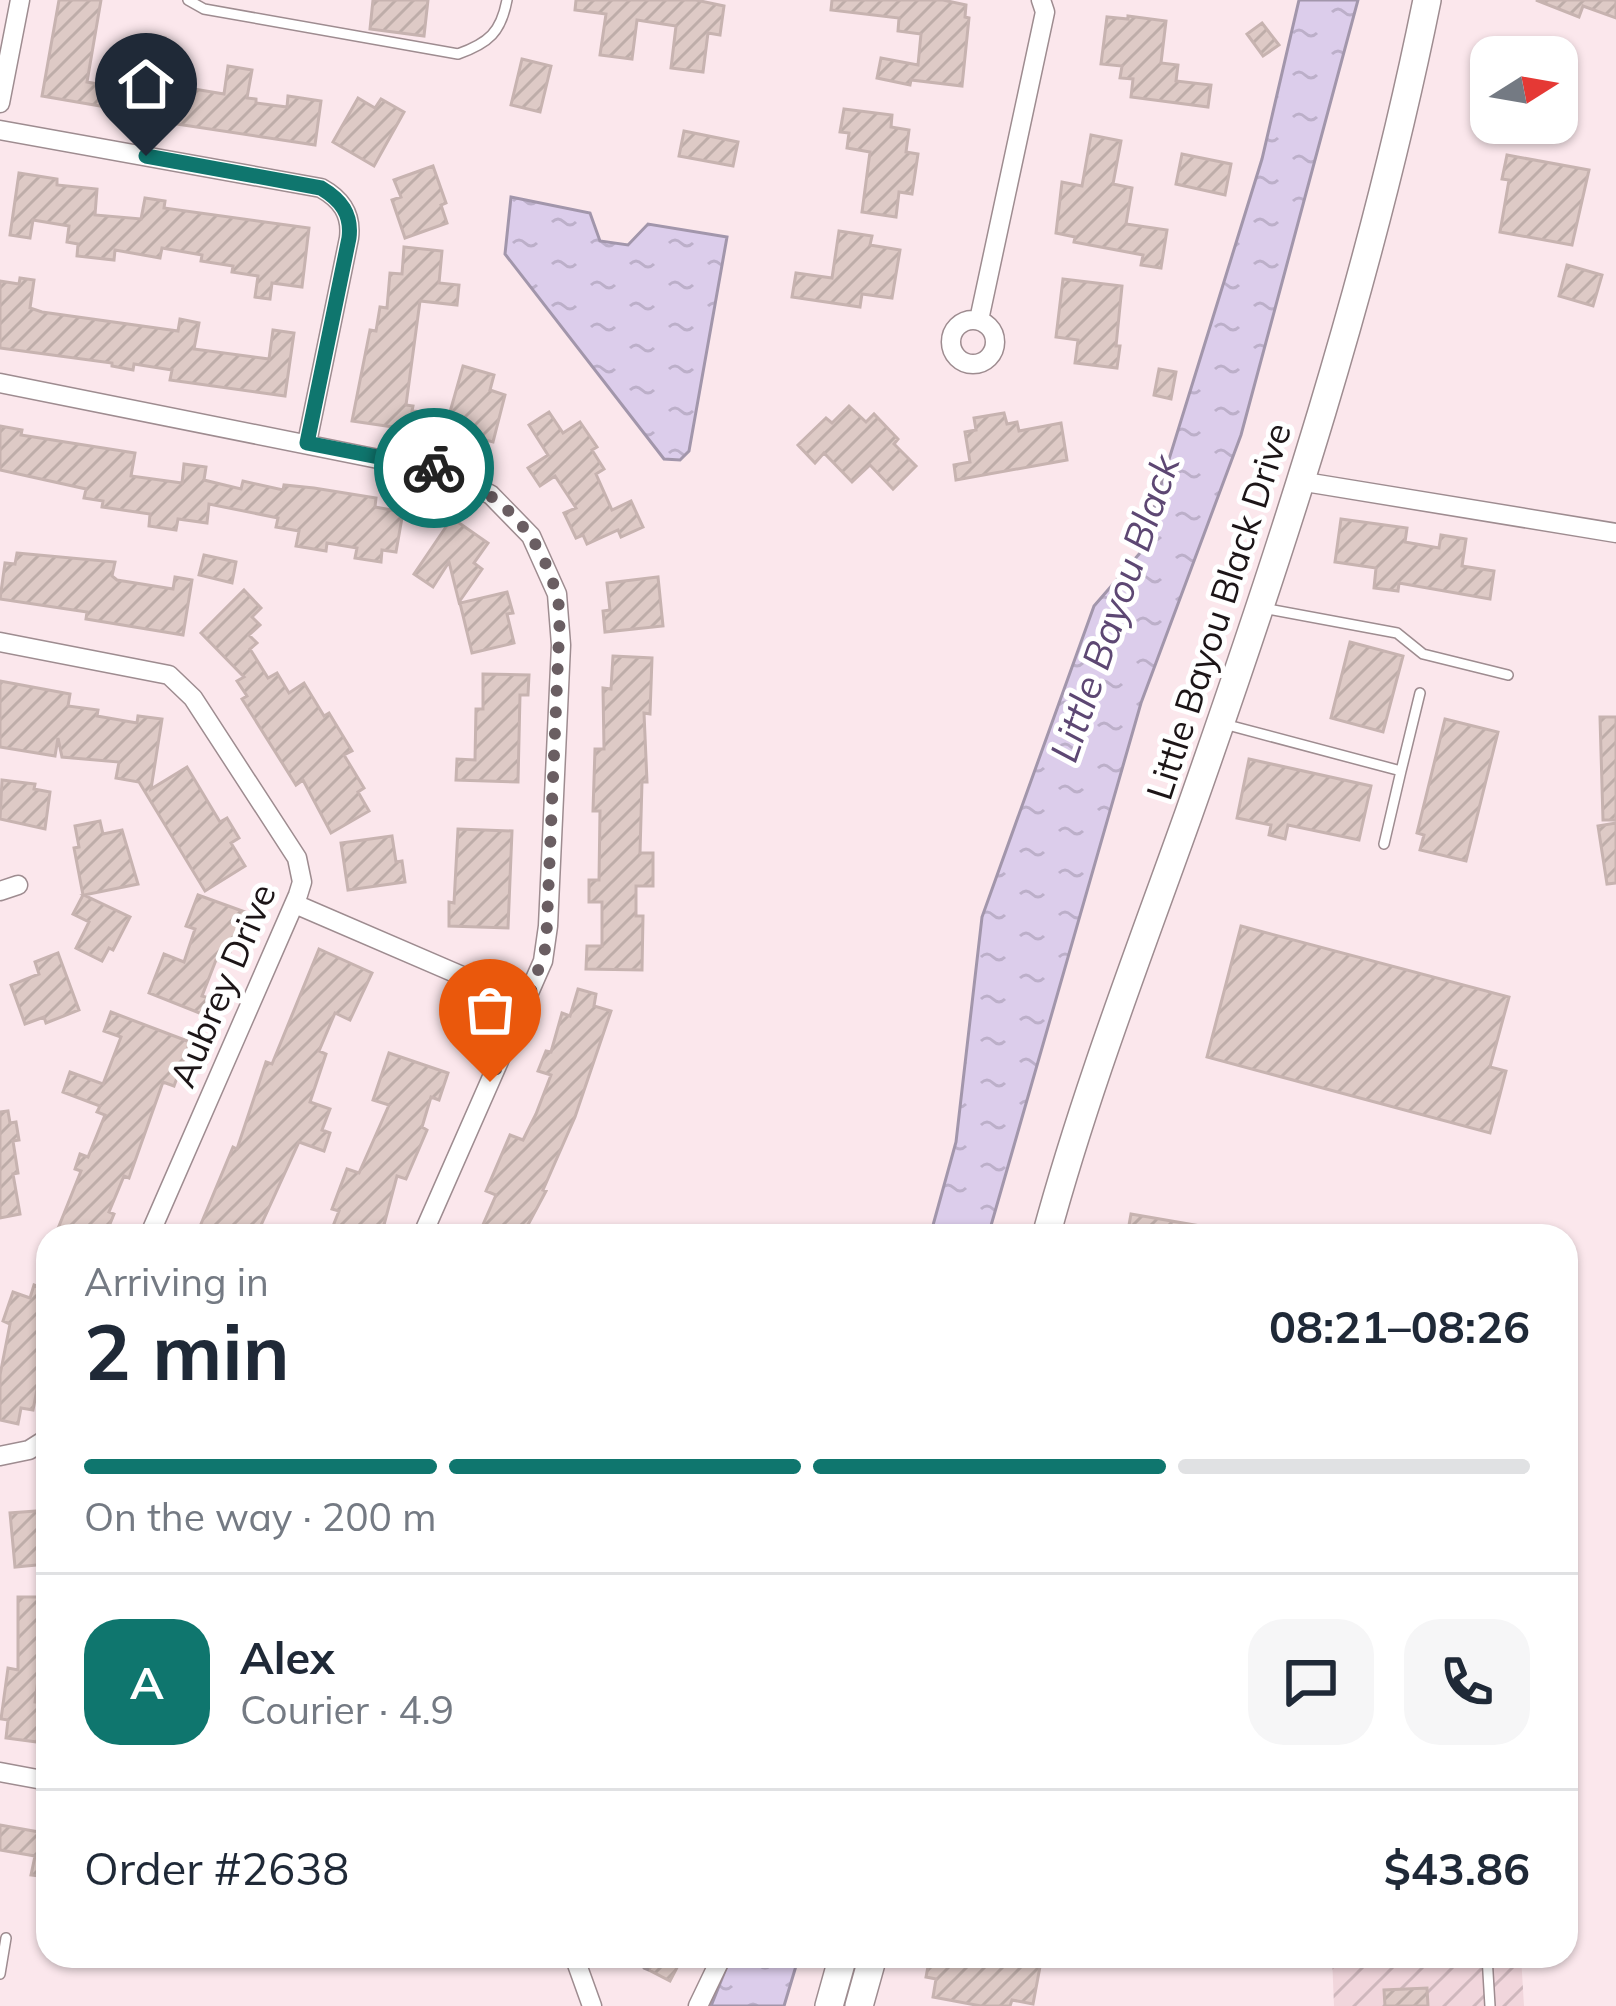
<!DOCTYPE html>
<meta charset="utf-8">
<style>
:root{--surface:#fff;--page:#f6f6f7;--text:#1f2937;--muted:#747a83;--line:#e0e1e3;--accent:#0f766e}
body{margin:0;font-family:Mulish,sans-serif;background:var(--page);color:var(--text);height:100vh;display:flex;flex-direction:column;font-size:45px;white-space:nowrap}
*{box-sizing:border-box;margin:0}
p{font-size:39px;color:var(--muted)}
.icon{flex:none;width:66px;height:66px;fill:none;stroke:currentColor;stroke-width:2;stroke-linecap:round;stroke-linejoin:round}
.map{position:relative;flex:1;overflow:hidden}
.drawer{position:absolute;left:36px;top:1224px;width:1542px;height:744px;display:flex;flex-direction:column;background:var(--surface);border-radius:36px;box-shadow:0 3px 9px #0004}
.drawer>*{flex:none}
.needle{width:78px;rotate:79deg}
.fabs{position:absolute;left:1470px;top:36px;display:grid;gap:24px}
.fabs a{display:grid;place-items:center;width:108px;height:108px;border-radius:24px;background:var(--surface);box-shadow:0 3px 9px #0004;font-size:60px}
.pin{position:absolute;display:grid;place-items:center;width:102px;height:102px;color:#fff;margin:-123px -51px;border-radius:50% 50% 50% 0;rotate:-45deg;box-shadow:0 0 12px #0007}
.pin .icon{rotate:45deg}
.courier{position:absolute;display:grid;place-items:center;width:120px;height:120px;margin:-60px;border:9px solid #0f766e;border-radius:50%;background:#fff;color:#222;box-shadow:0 3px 15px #0007}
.summary em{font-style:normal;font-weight:700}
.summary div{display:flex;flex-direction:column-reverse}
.summary{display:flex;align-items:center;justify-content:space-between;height:204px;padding:0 48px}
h1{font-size:78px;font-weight:700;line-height:90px}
.bar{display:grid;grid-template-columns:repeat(4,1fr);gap:18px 12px;align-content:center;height:144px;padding:0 48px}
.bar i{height:15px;border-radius:9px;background:var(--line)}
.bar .selected{background:var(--accent)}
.bar p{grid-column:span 4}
.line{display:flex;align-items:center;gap:30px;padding:0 48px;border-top:3px solid var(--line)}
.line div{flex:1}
.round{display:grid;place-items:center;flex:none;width:126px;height:126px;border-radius:36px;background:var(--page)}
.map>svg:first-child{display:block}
</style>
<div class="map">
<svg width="1616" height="2006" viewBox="0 0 1616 2006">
<defs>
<pattern id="industrial-furrows" width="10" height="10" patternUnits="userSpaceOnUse" patternTransform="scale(3)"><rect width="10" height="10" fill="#f1d6dc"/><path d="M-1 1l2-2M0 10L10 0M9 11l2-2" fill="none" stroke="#ceb7bc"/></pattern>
<pattern id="water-ripples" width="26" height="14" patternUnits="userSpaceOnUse" patternTransform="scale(3)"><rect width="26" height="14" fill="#dccdeb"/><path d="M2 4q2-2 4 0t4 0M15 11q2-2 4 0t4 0" fill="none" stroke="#bcafc9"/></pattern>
<pattern id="building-hatch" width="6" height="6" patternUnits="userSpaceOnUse" patternTransform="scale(3)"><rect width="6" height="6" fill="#decac6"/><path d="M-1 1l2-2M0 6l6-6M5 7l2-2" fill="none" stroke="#beada9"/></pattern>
</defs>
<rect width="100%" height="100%" fill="#fbe7ec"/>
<path fill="url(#industrial-furrows)" d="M1332 1956H1521L1524 2006H1334Z"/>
<path fill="url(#water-ripples)" stroke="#a296ab" stroke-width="3" d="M1299 0H1358L1241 435 1141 703 988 1236H930L956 1142 982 917 1094 606 1140 553 1262 159Z
M511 197 590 213 600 241 628 245 648 224 727 237 689 451 680 460 664 459 505 254Z
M731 1956H799L784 2006H711Z"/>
<path fill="url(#building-hatch)" stroke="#c7b3b0" stroke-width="3" d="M59 0H101L87 82 103 85 100 106 42 96Z
M373 0H428L424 36 370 29Z
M576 0H696L724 6 720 35 708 33 703 72 671 68 676 26 637 20 632 59 600 55 606 14 575 10Z
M832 0H943L966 5 965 17 969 18 962 86 911 80 910 85 877 78 881 58 918 65 921 34 898 31 899 18 831 10Z
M1536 0H1616V18L1583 6 1579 17Z
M1128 16 1166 21 1161 63 1178 65 1176 81 1211 85 1208 107 1131 97 1133 79 1120 78 1122 66 1101 64 1107 17 1128 19Z
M1262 23 1279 45 1263 56 1247 34Z
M145 35 165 38 163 58 182 60 179 82 195 84 194 89 224 94 228 66 252 70 247 98 256 99V103L287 107 288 96 321 101 315 145 150 120 157 65 141 63Z
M522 59 551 66 540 112 511 105Z
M358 98 375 108 381 99 404 112 374 166 333 142Z
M844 109 892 115 891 127 909 130 906 152 918 154 912 194 899 192 896 217 862 212 870 152 847 148 849 133 840 132Z
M684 131 738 142 733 166 679 156Z
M1091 135 1121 141 1113 184 1132 188 1126 224 1167 230 1161 268 1141 265 1143 255 1074 242 1075 237 1056 233 1062 182 1082 186Z
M1182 154 1231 164 1225 195 1176 184Z
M1507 155 1589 170 1572 245 1500 232 1509 180 1502 179Z
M433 166 446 203 441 205 447 223 405 238 392 200 401 197 394 180Z
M19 173 57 179V185L97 189 95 215 141 219 145 198 165 201 164 208 309 228 302 287 272 283 270 299 255 297 258 276 232 272 233 266 201 261 202 255 162 248 160 258 115 250 114 260 77 256 78 244 67 242 69 226 33 220 30 238 10 235Z
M839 231 872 236 870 245 900 250 892 298 862 294 860 307 792 297 796 273 832 278Z
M404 247 442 251 439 283 459 285 457 305 420 301 406 405 413 406 412 411 435 413 434 433 352 421 370 330 376 331 380 307 387 308 390 273 402 274Z
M1567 265 1602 275 1593 306 1559 296Z
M20 278 34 280 30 308 42 312 178 331 180 319 199 323 194 349 269 359 273 330 294 333 285 396 170 380 172 370 134 364 133 370 112 366V363L0 348V281L19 284Z
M1063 279 1122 286 1116 346H1120L1117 368 1075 363 1078 340 1056 337Z
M463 366 494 375 490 390 505 395 493 442 470 436 473 427 448 419Z
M1159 369 1176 372 1171 399 1154 395Z
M849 406 866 422 874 414 898 439 894 444 916 466 893 489 870 465 852 482 824 453 815 463 798 445 826 418 832 423Z
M549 412 563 433 580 422 597 447 592 450 604 469 596 474 612 510 631 501 643 527 621 537 618 530 587 544 583 535 576 538 564 513 576 508 555 476 540 486 528 468 548 455 529 425Z
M1004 413 1007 424 1017 422 1019 431 1061 423 1067 460 956 480 954 465 970 462 965 432 976 430 974 418Z
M0 426 22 430 21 435 135 453 131 476 182 483 184 464 206 467 204 480 241 489 243 481 283 490 284 485 314 488 376 498 375 507 403 512 396 552 382 550 381 562 355 558 357 548 327 543 326 551 296 546 299 531 276 527 278 518 209 504 207 523 178 519 176 530 149 526 150 514 102 507 103 501 84 498 86 489 0 470Z
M452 518 488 543 474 563 482 569 459 602 449 562 433 587 414 574Z
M1341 519 1407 528 1405 542 1439 548 1441 535 1466 539 1462 566 1494 571 1490 599 1399 583 1398 591 1374 588 1376 568 1335 562Z
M17 553 115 562 112 576 117 580 173 589 175 577 192 580 183 635 86 619 87 612 0 599 5 563 15 564Z
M204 555 236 562 232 583 199 575Z
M658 577 663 626 605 632 603 611 610 610 607 583Z
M244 590 261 608 252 617 260 625 249 635 257 643 250 649 268 678 277 673 289 693 304 683 324 716 329 713 352 751 344 755 364 788 358 792 369 811 331 833 303 780 296 785 242 699 247 696 237 681 244 677 201 633Z
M507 592 513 613 507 614 514 643 472 653 460 603Z
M1350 642 1403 656 1383 732 1331 718Z
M613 656 652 658 650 714 644 713 647 782H642L640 853H653V886H636V916H643L642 970 586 969 587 946H602V902H589V880H599L600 811H593L595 749H604L603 688 611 689Z
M483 674 529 675 528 695H520L518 782 456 780 457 759 475 760 476 709H483Z
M0 681 70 694 68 706 98 710 97 716 137 723 138 716 162 719 151 789 187 767 220 822 227 818 239 838 231 843 245 866 205 891 139 782 116 778 119 762 62 757 58 738 55 756 0 747Z
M1600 717H1616V820H1603Z
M1445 719 1498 732 1466 861 1420 850 1424 835 1417 833Z
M1249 759 1371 786 1359 840 1288 825 1285 839 1269 835 1271 825 1237 818Z
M2 780 35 784 34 789 50 792 45 829 0 819Z
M100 821 103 834 122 830 138 884 84 895 130 917 113 950 109 948 102 961 76 948 89 922 73 914 83 895 74 848 79 847 75 826Z
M1616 823V883L1607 884 1598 826Z
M458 829 512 831 508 928 449 926V902L454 903Z
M392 836 396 862 402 861 405 882 348 890 341 843Z
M198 895 245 912 226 963 216 960 202 996 209 998 202 1014 149 993 164 954 184 962 195 929 186 926Z
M1241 926 1509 997 1490 1067 1506 1071 1490 1133 1207 1057Z
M319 949 372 973 350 1020 335 1013 319 1051 326 1054 310 1102 330 1109 322 1130 330 1133 324 1151 299 1142 256 1236H196L233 1147 237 1149 266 1062 272 1064Z
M58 953 79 1010 46 1023 44 1017 25 1024 11 985 39 974 35 962Z
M578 989 596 994 594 1006 611 1011 575 1117 543 1190 546 1191 522 1236H478L496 1195 486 1191 510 1135 523 1140 536 1114 551 1075 538 1071 546 1051 551 1052 562 1013 570 1016Z
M111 1012 190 1042 174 1086 163 1082 129 1178 124 1176 109 1212 114 1214 105 1236H55L81 1171 75 1169 80 1154 88 1157 105 1115 97 1112 100 1106 63 1092 70 1072 103 1084 121 1037 104 1031Z
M389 1053 448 1073 439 1100 431 1097 422 1127 427 1130 406 1179 397 1176 381 1236H329L339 1211 332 1209 347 1169 359 1173 389 1105 373 1100Z
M8 1111 10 1123 16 1122 19 1140 13 1141 18 1173 13 1174 20 1214 0 1218V1112Z
M1131 1214 1212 1228 1211 1236H1127Z
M34 1285 48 1290V1381L39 1379 33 1410 21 1408 18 1424 0 1420V1375L10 1324 3 1321 13 1292 30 1298Z
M48 1510V1564L15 1567 10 1513Z
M18 1597H48V1650H42L35 1702 43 1703 37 1742 6 1738 8 1720 1 1719 8 1668 18 1670Z
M0 1825 39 1832 40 1826 48 1827V1877L31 1875 35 1856 0 1850Z
M656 1956H683L670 1981 649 1970Z
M930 1956H1042L1033 2004 1012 2000 1010 2006H981L933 1997 936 1979 926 1977Z
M1427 1988 1428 2006H1385L1384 1990Z"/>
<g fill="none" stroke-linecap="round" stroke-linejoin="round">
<g stroke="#9e8c90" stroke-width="12">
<path id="service" d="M188 0 204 9 458 54C489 43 501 32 507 0
M1263 608 1397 633 1423 654 1508 675
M1224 724 1401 771 1384 844
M1401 771 1420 693
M1487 1956 1490 2006
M0 1974 6 1938"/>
</g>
<g stroke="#9e8c90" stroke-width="21">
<path id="minor" d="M0 103 20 0
M0 130 321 188C341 199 352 214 349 238L307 443
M951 342a22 22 0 1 1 44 0a22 22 0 1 1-44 0Z
M979 320 1045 12 1041 0
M0 383 453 474 491 495 531 536 557 594 561 645 548 926 543 961 422 1236
M1299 481 1616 533
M0 642 169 675 193 698 297 858 302 882 298 895 149 1236
M0 891 18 885
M295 904 527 1004
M0 1456 29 1450 48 1438
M0 1772 48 1781
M574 1956 592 2006
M698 2006 722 1956"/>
</g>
<g stroke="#9e8c90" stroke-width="30">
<path id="secondary" d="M1046 1236C1085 1092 1139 953 1189 813 1283 547 1371 277 1427 0
M829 2006 843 1956
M859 2006 873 1956"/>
</g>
<path stroke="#b1a2a6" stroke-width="3" stroke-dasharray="9 6" stroke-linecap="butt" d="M649 1970 644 1968 650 1956"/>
<use href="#service" stroke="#fff" stroke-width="9"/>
<use href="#minor" stroke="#fff" stroke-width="18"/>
<use href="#secondary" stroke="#fff" stroke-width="27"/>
</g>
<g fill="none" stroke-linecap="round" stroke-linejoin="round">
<path stroke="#6a5e62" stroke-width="12" stroke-dasharray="0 21.6" d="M434 468C503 490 548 540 560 612L546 946 527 1004 490 1082"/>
<path stroke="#0f766e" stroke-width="15" d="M146 156 321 188C341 200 352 214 349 238L307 443 434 468"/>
</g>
<g text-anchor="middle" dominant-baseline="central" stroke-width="10" stroke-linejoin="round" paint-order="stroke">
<g font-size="36" fill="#1c1517" stroke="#fff">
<text transform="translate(1218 611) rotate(-72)">Little Bayou Black Drive</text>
<text transform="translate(222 985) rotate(-67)">Aubrey Drive</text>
</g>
<g font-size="39" font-style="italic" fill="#5d4773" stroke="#fff">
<text transform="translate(1114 608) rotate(-71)">Little Bayou Black</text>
</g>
</g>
</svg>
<div class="fabs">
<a><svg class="needle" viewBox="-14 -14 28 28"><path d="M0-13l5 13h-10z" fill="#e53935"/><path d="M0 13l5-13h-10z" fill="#747a83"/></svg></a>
</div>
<div class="pin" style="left:490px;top:1082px;background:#ea580c"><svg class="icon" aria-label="bag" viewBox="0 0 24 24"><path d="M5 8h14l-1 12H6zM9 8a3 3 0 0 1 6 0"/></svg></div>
<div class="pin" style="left:146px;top:156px;background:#1f2937"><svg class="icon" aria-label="home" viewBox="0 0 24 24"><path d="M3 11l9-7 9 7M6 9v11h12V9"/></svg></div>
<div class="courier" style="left:434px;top:468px"><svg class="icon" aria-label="bike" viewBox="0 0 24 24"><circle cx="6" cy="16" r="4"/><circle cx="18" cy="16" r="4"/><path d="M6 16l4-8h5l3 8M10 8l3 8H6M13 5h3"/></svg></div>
<section class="drawer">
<div class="summary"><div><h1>2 min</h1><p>Arriving in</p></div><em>08:21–08:26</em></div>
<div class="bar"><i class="selected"></i><i class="selected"></i><i class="selected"></i><i></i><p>On the way · 200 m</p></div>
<div class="line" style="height:216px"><b class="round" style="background:var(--accent);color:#fff">A</b><div><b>Alex</b><p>Courier · 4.9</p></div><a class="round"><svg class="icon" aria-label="chat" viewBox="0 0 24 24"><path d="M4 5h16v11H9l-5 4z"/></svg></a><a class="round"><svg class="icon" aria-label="phone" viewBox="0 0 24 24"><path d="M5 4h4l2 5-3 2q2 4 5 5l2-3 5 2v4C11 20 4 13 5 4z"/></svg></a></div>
<div class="line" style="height:156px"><div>Order #2638</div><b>$43.86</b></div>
</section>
</div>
